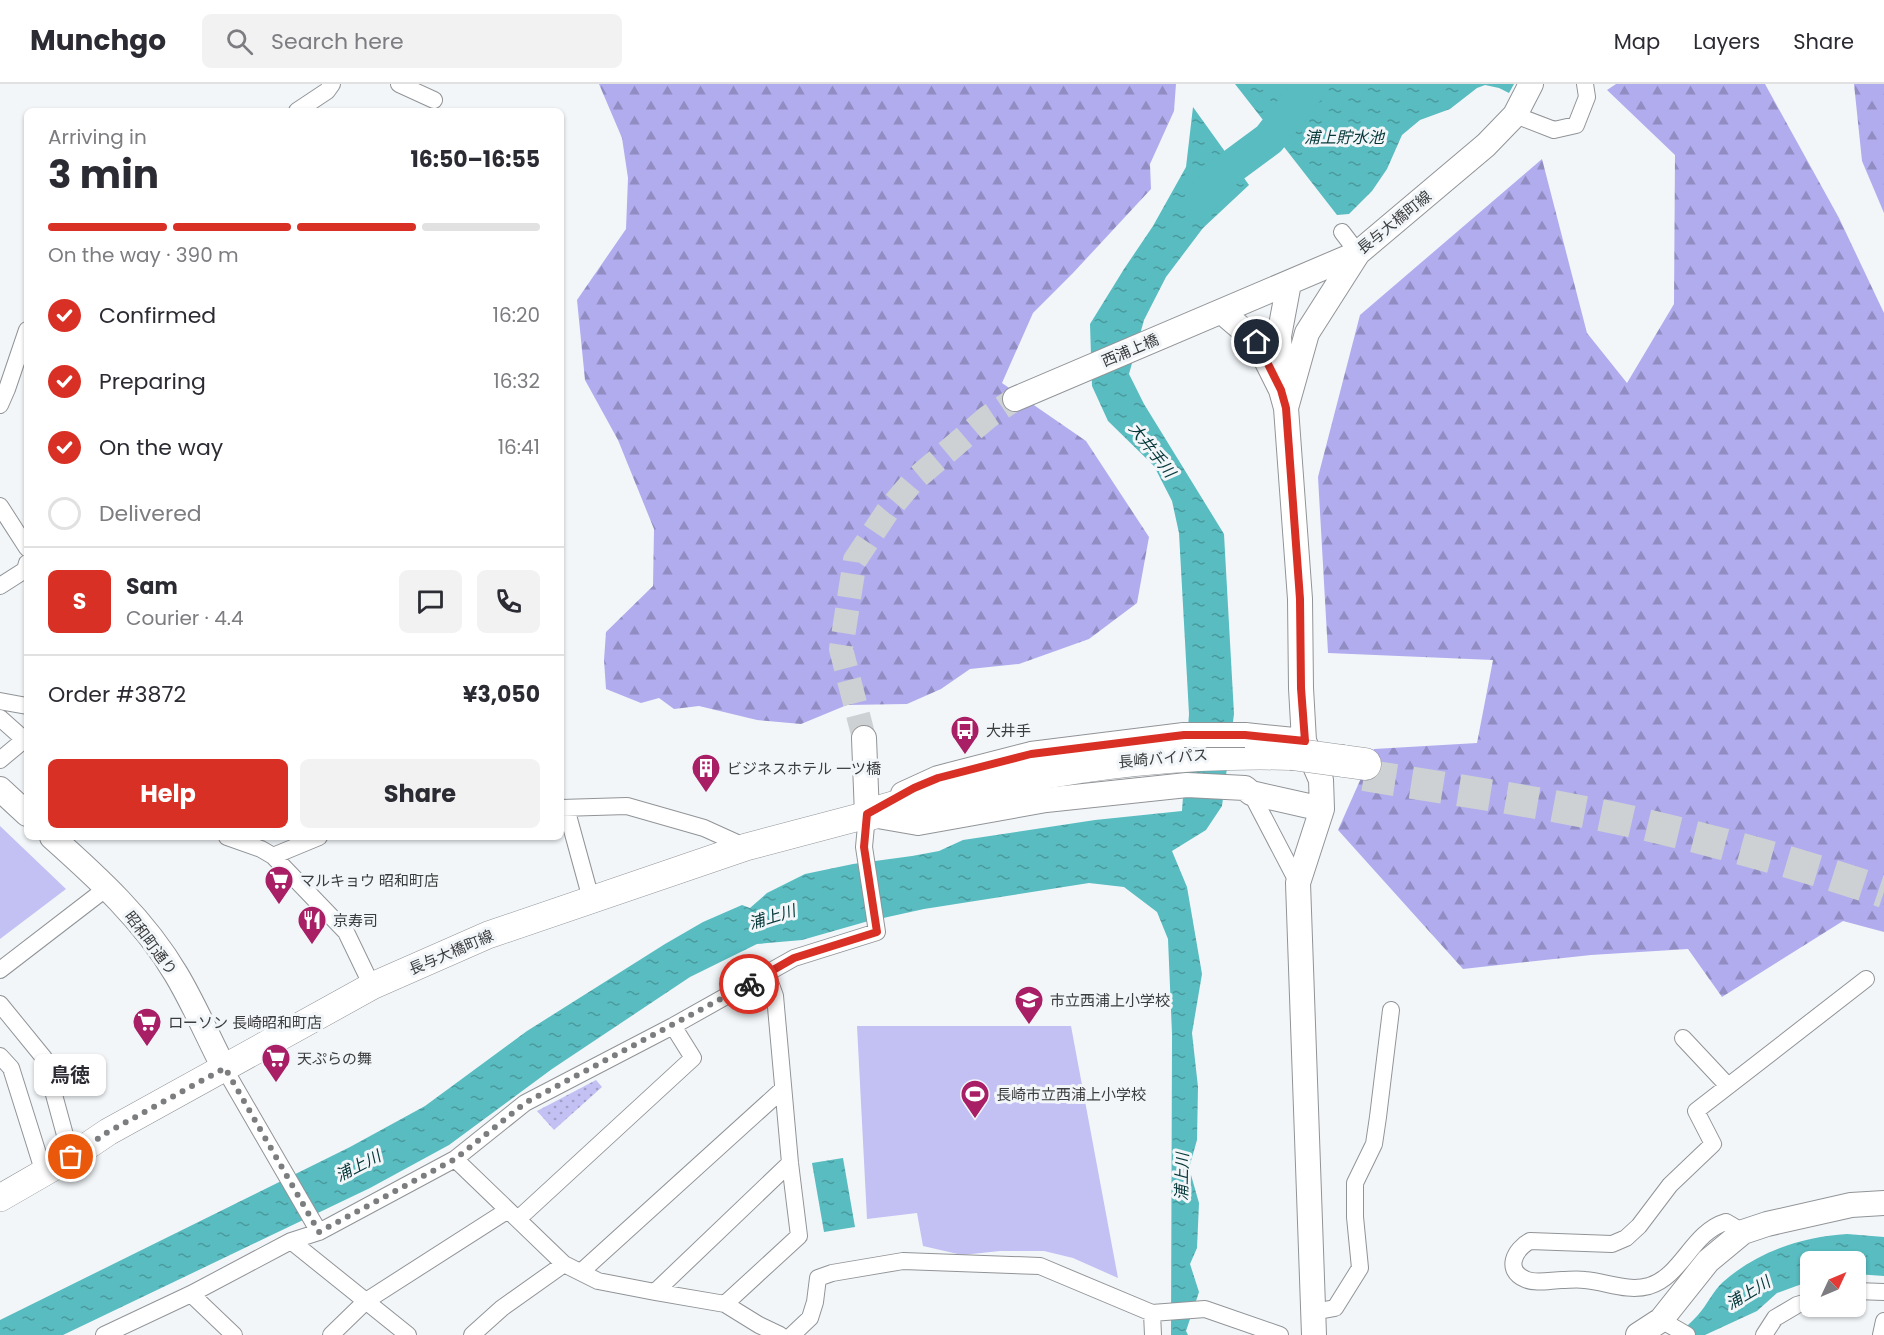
<!DOCTYPE html>
<meta charset="utf-8">
<style>
:root{--surface:#fff;--page:#f2f2f3;--text:#2b2b33;--muted:#7c7c81;--line:#e1e1e2;--accent:#d93025}
body{margin:0;font-family:Poppins,"Noto Sans JP",sans-serif;background:var(--page);color:var(--text);height:100vh;display:flex;flex-direction:column;font-size:22px;white-space:nowrap}
*{box-sizing:border-box;margin:0}
p{font-size:20px;color:var(--muted)}
.icon{flex:none;width:33px;height:33px;fill:none;stroke:currentColor;stroke-width:2;stroke-linecap:round;stroke-linejoin:round}
.map{position:relative;flex:1;overflow:hidden}
.panel{position:absolute;left:24px;top:24px;width:540px;height:732px;display:flex;flex-direction:column;background:var(--surface);border-radius:9px;box-shadow:0 2px 4px #0004}
.panel>*{flex:none}
.needle{width:39px;rotate:46deg}
.fabs{position:absolute;left:1800px;top:1167px;display:grid;gap:12px}
.fabs a{display:grid;place-items:center;width:66px;height:66px;border-radius:9px;background:var(--surface);box-shadow:0 2px 4px #0004;font-size:30px}
.pin{position:absolute;display:grid;place-items:center;width:51px;height:51px;color:#fff;margin:-26px;border:3px solid #fff;border-radius:50%;box-shadow:0 2px 6px #0007}
.courier{position:absolute;display:grid;place-items:center;width:60px;height:60px;margin:-30px;border:4px solid #d93025;border-radius:50%;background:#fff;color:#222;box-shadow:0 2px 8px #0007}
.bubble{position:absolute;height:42px;border-radius:9px;background:var(--surface);box-shadow:0 2px 4px #0004;font-size:20px;font-weight:700;line-height:42px;text-align:center}
.head em{font-style:normal;font-weight:700}
.head div{display:flex;flex-direction:column-reverse}
.head{display:flex;align-items:center;justify-content:space-between;height:102px;padding:0 24px}
h1{font-size:39px;font-weight:700;line-height:45px}
.bar{display:grid;grid-template-columns:repeat(4,1fr);gap:9px 6px;align-content:center;height:72px;padding:0 24px}
.bar i{height:8px;border-radius:4px;background:var(--line)}
.bar .active{background:var(--accent)}
.bar p{grid-column:span 4}
.line{display:flex;align-items:center;gap:15px;padding:0 24px;border-top:2px solid var(--line)}
.line div{flex:1}
.round{display:grid;place-items:center;flex:none;width:63px;height:63px;border-radius:9px;background:var(--page)}
ol{padding:0 24px;list-style:none}
li{display:flex;align-items:center;gap:18px;height:66px}
li p{margin-inline-start:auto}
li .icon{padding:6px;border-radius:50%;background:var(--accent);color:#fff;stroke-width:4}
li:last-child{color:var(--muted)}
li i{width:33px;height:33px;border:3px solid var(--line);border-radius:50%}
.button{display:flex;gap:12px;margin-top:auto;padding:12px 24px}
.button a{flex:1;height:69px;border-radius:9px;background:var(--accent);color:#fff;font-size:24px;font-weight:700;line-height:69px;text-align:center}
.button a+a{background:var(--page);color:var(--text)}
header{display:flex;align-items:center;gap:36px;box-sizing:border-box;height:84px;padding:0 30px;background:var(--surface);border-bottom:2px solid var(--line)}
header strong{font-size:28px}
nav{display:flex;gap:33px;margin-inline-start:auto;font-size:21px}
.search{width:420px;height:54px;background:var(--page);display:flex;align-items:center;gap:15px;box-sizing:border-box;padding:0 21px;border-radius:9px;color:var(--muted);font-size:22px}
.map>svg:first-child{display:block}
</style>
<header>
<strong>Munchgo</strong>
<div class="search"><svg class="icon" aria-label="search" viewBox="0 0 24 24"><circle cx="10" cy="10" r="6"/><path d="M15 15l6 6"/></svg>Search here</div>
<nav><a>Map</a><a>Layers</a><a>Share</a></nav>
</header>
<div class="map">
<svg width="1884" height="1251" viewBox="0 0 1884 1251">
<defs>
<pattern id="forest-firs" width="22" height="20" patternUnits="userSpaceOnUse" patternTransform="scale(1.5)"><rect width="22" height="20" fill="#b1acee"/><path d="M5 1l3.5 6h-7zM16 11l3.5 6h-7z" fill="#918dc2"/></pattern>
<pattern id="park-dots" width="8" height="8" patternUnits="userSpaceOnUse" patternTransform="scale(1.5)"><rect width="8" height="8" fill="#c3c0f4"/><path d="M2 2h.1M6 6h.1" fill="none" stroke="#a09dc7" stroke-width="1.8" stroke-linecap="round"/></pattern>
<pattern id="water-ripples" width="26" height="14" patternUnits="userSpaceOnUse" patternTransform="scale(1.5)"><rect width="26" height="14" fill="#58bcc0"/><path d="M2 4q2-2 4 0t4 0M15 11q2-2 4 0t4 0" fill="none" stroke="#4a9a9d"/></pattern>
</defs>
<rect width="100%" height="100%" fill="#f2f6f9"/>
<path fill="#c3c0f4" d="M0 742 66 805 0 855Z
M857 942H1071L1118 1194 1073 1174 1044 1167H1000L962 1171 923 1162 917 1129 867 1135Z"/>
<path fill="url(#forest-firs)" d="M599 0H1176L1174 27 1150 80 1151 105 1073 189 1033 229 1002 299 1086 357 1149 453 1137 519 1089 555 1019 580 970 585 941 605 907 620 847 621 801 640 757 636 699 622 674 625 659 614 641 619 606 605 604 576 606 548 653 502 654 445 618 356 585 296 577 216 626 145 628 94 622 54Z
M1616 0H1765L1839 134 1884 229V848L1843 837 1722 913 1688 865 1591 871 1463 885 1338 746 1374 665 1477 659 1493 576 1328 569 1318 393 1360 231 1542 75 1587 249 1627 299 1674 220 1675 71 1607 6Z
M1854 0H1884V129L1862 77Z"/>
<path fill="url(#park-dots)" d="M596 996 602 1003 554 1046 537 1027Z"/>
<path fill="url(#water-ripples)" d="M1235 0H1514L1509 9 1499 4 1485 1 1477 4 1450 25 1420 36 1402 51 1387 85 1372 107 1349 130 1337 131Z
M1193 23 1249 101 1203 144 1166 193 1144 236 1129 290 1144 320 1224 450 1234 630 1222 722 1206 746 1172 767 1187 803 1202 890 1192 949 1198 1003 1197 1056 1189 1084 1199 1119 1197 1164 1190 1180 1199 1208 1186 1247 1188 1251H1171L1172 950 1168 855 1157 828 1124 803 1089 799 924 825 865 838 802 856 757 860 690 893 552 985 449 1061 370 1104 63 1251H0V1236L350 1063 425 1022 527 947 665 860 703 838 742 821 750 824 767 809 805 790 853 780 912 772 939 767 963 756 1095 736 1182 727 1189 630 1179 449 1172 417 1154 382 1108 337 1092 302 1090 240 1124 185 1153 142 1186 83Z
M843 1074 855 1143 824 1148 812 1079Z
M1847 1150 1884 1153V1192L1856 1190V1178H1810V1197L1777 1209 1757 1227 1705 1251H1678C1684 1244 1692 1238 1698 1231 1707 1221 1713 1207 1723 1198 1758 1167 1802 1153 1847 1150Z"/>
<g fill="none" stroke-linecap="round" stroke-linejoin="round">
<path stroke="#58bcc0" stroke-width="34" d="M1202 114 1223 89 1269 55 1312 0"/>
<path stroke="#cdd1d3" stroke-width="24" stroke-dasharray="24 12" stroke-linecap="butt" d="M864 654 841 565 855 476 887 428 914 396 988 333 1015 315"/>
<path stroke="#cdd1d3" stroke-width="32" stroke-dasharray="32 16" stroke-linecap="butt" d="M1364 691C1449 705 1535 717 1620 735 1709 755 1798 779 1884 808"/>
<g stroke="#919497" stroke-width="18">
<path id="street" d="M399 0 434 16
M297 27 327 7 332 0
M1515 31 1554 46 1576 41 1587 13 1585 0
M1342 148 1358 169
M0 321 7 305 27 246
M0 422 27 464
M0 502 25 486 27 479
M0 617 27 622
M0 634 27 658
M0 676 24 656
M1251 709 1298 799
M561 724 627 722 704 744 746 763
M566 724 591 815
M227 753 261 765 273 772 346 848 372 902
M273 772 319 753
M0 886 108 803
M0 920 44 974 71 1073
M1683 954 1728 1002
M0 972 11 984 44 1089
M224 984 319 1148
M455 1075 564 1180 598 1197 655 1208 725 1220 759 1241 780 1251
M518 1135 693 974 673 942
M1743 1148 1726 1138C1692 1148 1682 1192 1649 1202 1627 1208 1607 1198 1585 1196 1577 1195 1569 1196 1562 1196 1552 1196 1534 1200 1525 1195 1504 1186 1515 1165 1530 1157L1612 1160 1626 1154 1639 1142 1670 1101 1713 1060 1696 1027 1866 895
M291 1157 408 1251
M581 1188 783 1005
M1856 1207 1884 1208
M655 1208 790 1079
M191 1210 234 1251
M725 1220 799 1152 790 1079 775 912 767 890
M1313 1228 1335 1224 1360 1184 1355 1133V1099L1374 1060 1378 1033 1391 926
M1152 1229 1153 1251
M1661 1236 1687 1251
M104 1251 191 1210 291 1157 319 1148 455 1075 525 1019 673 942 794 874 877 848 864 763 867 731
M331 1251 366 1217 508 1126
M472 1251 502 1224 564 1180
M792 1251 810 1234 815 1218 818 1194 832 1189 903 1177 1040 1182 1152 1229 1205 1225 1280 1251
M1764 1251 1775 1234 1797 1221 1810 1217
M1881 1251 1884 1237"/>
</g>
<g stroke="#919497" stroke-width="26">
<path id="secondary" d="M1222 228 1257 258 1281 306 1286 324 1300 515 1301 604 1304 657 1321 696 1322 725 1298 799 1314 1251
M1281 297 1279 252 1289 199
M1015 315 1358 169 1486 61 1515 31 1531 0
M1286 324 1307 249 1358 169
M1245 651 1304 657
M864 654 867 731
M0 705 27 730
M903 710 938 694 1031 670 1184 651
M872 731 918 739 1046 716 1187 701 1245 704 1251 709 1322 725
M52 753C98 794 144 836 176 890 194 920 208 953 224 984
M1638 1251 1661 1236 1708 1177 1743 1148 1767 1140 1851 1121 1884 1119"/>
</g>
<g stroke="#919497" stroke-width="28">
<path id="primary" d="M0 1114 71 1073 108 1048 372 902 488 851 746 763 867 731"/>
</g>
<g stroke="#919497" stroke-width="33">
<path id="highway" d="M1343 677 1365 680
M867 731C899 722 932 712 965 705 1072 680 1182 667 1292 670"/>
</g>
<use href="#street" stroke="#fff" stroke-width="16"/>
<use href="#secondary" stroke="#fff" stroke-width="24"/>
<use href="#primary" stroke="#fff" stroke-width="27"/>
<use href="#highway" stroke="#fff" stroke-width="32"/>
<g stroke="#919497" stroke-width="26" stroke-linecap="butt">
<path id="secondary-bridge" d="M1184 651H1245"/>
</g>
<g stroke="#919497" stroke-width="33" stroke-linecap="butt">
<path id="highway-bridge" d="M1292 670 1343 677"/>
</g>
<use href="#secondary-bridge" stroke="#fff" stroke-width="24"/>
<use href="#highway-bridge" stroke="#fff" stroke-width="32"/>
</g>
<g fill="none" stroke-linecap="round" stroke-linejoin="round">
<path stroke="#7b7d7f" stroke-width="6" stroke-dasharray="0 10.8" d="M71 1073 108 1048 225 984 319 1148 455 1075 525 1019 749 900"/>
<path stroke="#d93025" stroke-width="8" d="M749 900 794 874 877 848 864 763 867 730 914 704 938 694 1031 670 1184 651H1245L1305 657 1301 604 1300 515 1286 324 1281 306 1257 258"/>
</g>
<defs>
<g id="bus-pin" transform="scale(1.5)"><path d="M0 17L-7.5 6A9.5 9.5 0 1 1 7.5 6Z" fill="#a81f66" stroke="#f2f6f9"/><path d="M-5-6H5V4H4V6H2V4H-2V6H-4V4H-5ZM-3.5-4V0h7V-4ZM-3.5 1.2v1.5H-2V1.2ZM2 1.2v1.5H3.5V1.2Z" fill="#fff"/></g>
<g id="building-pin" transform="scale(1.5)"><path d="M0 17L-7.5 6A9.5 9.5 0 1 1 7.5 6Z" fill="#a81f66" stroke="#f2f6f9"/><path d="M-4-6H4V6H1V3H-1V6H-4ZM-2.5-4.3h1.7v1.8h-1.7ZM.8-4.3h1.7v1.8H.8ZM-2.5-1h1.7V.8h-1.7ZM.8-1h1.7V.8H.8Z" fill="#fff"/></g>
<g id="supermarket-pin" transform="scale(1.5)"><path d="M0 17L-7.5 6A9.5 9.5 0 1 1 7.5 6Z" fill="#a81f66" stroke="#f2f6f9"/><path d="M-6-5.5h2.5l.6 2H6L4.5 2H-2.5L-4.4-4H-6ZM-1.5 3.2a1.3 1.3 0 1 0 .1 0ZM3 3.2a1.3 1.3 0 1 0 .1 0Z" fill="#fff"/></g>
<g id="restaurant-pin" transform="scale(1.5)"><path d="M0 17L-7.5 6A9.5 9.5 0 1 1 7.5 6Z" fill="#a81f66" stroke="#f2f6f9"/><path d="M-5-6h1v4h1v-4h1v4h1v-4h1v5L-1.5 .5V6h-2V.5L-5-1ZM5-6V6H3V1.5H1.5Q1.5-4 5-6Z" fill="#fff"/></g>
<g id="school-pin" transform="scale(1.5)"><path d="M0 17L-7.5 6A9.5 9.5 0 1 1 7.5 6Z" fill="#a81f66" stroke="#f2f6f9"/><path d="M0-5L7-2L0 1L-7-2ZM-4 1L0 2.5L4 1V4Q0 6-4 4Z" fill="#fff"/></g>
<g id="stadium-pin" transform="scale(1.5)"><path d="M0 17L-7.5 6A9.5 9.5 0 1 1 7.5 6Z" fill="#a81f66" stroke="#f2f6f9"/><path d="M0-5a6.5 5 0 1 0 0 10a6.5 5 0 1 0 0-10ZM-3.5-1.8h7v3.6h-7Z" fill="#fff"/></g>
</defs>
<g fill-rule="evenodd">
<use href="#bus-pin" x="965" y="646"/>
<use href="#building-pin" x="706" y="684"/>
<use href="#supermarket-pin" x="279" y="796"/>
<use href="#restaurant-pin" x="312" y="836"/>
<use href="#school-pin" x="1029" y="916"/>
<use href="#supermarket-pin" x="147" y="938"/>
<use href="#supermarket-pin" x="276" y="974"/>
<use href="#stadium-pin" x="975" y="1010"/>
</g>
<g text-anchor="middle" dominant-baseline="central" stroke-width="6" stroke-linejoin="round" paint-order="stroke">
<g font-size="15" fill="#3b3c3d" stroke="#f2f6f9">
<text transform="translate(1394 138) rotate(-39)">長与大橋町線</text>
<text transform="translate(1130 266) rotate(-23)">西浦上橋</text>
<text transform="translate(1163 674) rotate(-5)">長崎バイパス</text>
<text transform="translate(151 859) rotate(53)">昭和町通り</text>
<text transform="translate(451 868) rotate(-23)">長与大橋町線</text>
</g>
<g font-size="15" fill="#3b3c3d" stroke="#f2f6f9" text-anchor="start">
<text x="986" y="646">大井手</text>
<text x="727" y="684">ビジネスホテル 一ツ橋</text>
<text x="300" y="796">マルキョウ 昭和町店</text>
<text x="333" y="836">京寿司</text>
<text x="1050" y="916">市立西浦上小学校</text>
<text x="168" y="938">ローソン 長崎昭和町店</text>
<text x="297" y="974">天ぷらの舞</text>
<text x="996" y="1010">長崎市立西浦上小学校</text>
</g>
<g font-size="16" font-style="italic" fill="#053739" stroke="#f2f6f9">
<text x="1344" y="53">浦上貯水池</text>
<text transform="translate(1152 366) rotate(52)">大井手川</text>
<text transform="translate(772 833) rotate(-17)">浦上川</text>
<text transform="translate(358 1082) rotate(-27)">浦上川</text>
<text transform="translate(1182 1093) rotate(-89)">浦上川</text>
<text transform="translate(1748 1209) rotate(-31)">浦上川</text>
</g>
</g>
</svg>
<div class="fabs">
<a><svg class="needle" viewBox="-14 -14 28 28"><path d="M0-13l5 13h-10z" fill="#e53935"/><path d="M0 13l5-13h-10z" fill="#7c7c81"/></svg></a>
</div>
<div class="pin" style="left:71px;top:1073px;background:#ea580c"><svg class="icon" aria-label="bag" viewBox="0 0 24 24"><path d="M5 8h14l-1 12H6zM9 8a3 3 0 0 1 6 0"/></svg></div>
<div class="pin" style="left:1257px;top:258px;background:#1f2937"><svg class="icon" aria-label="home" viewBox="0 0 24 24"><path d="M3 11l9-7 9 7M6 9v11h12V9"/></svg></div>
<div class="courier" style="left:749px;top:900px"><svg class="icon" aria-label="bike" viewBox="0 0 24 24"><circle cx="6" cy="16" r="4"/><circle cx="18" cy="16" r="4"/><path d="M6 16l4-8h5l3 8M10 8l3 8H6M13 5h3"/></svg></div>
<div class="bubble" style="left:34px;top:970px;width:72px">鳥徳</div>
<section class="panel">
<div class="head"><div><h1>3 min</h1><p>Arriving in</p></div><em>16:50–16:55</em></div>
<div class="bar"><i class="active"></i><i class="active"></i><i class="active"></i><i></i><p>On the way · 390 m</p></div>
<ol>
<li><svg class="icon" aria-label="check" viewBox="0 0 24 24"><path d="M5 12l5 5 9-10"/></svg>Confirmed<p>16:20</p></li>
<li><svg class="icon" aria-label="check" viewBox="0 0 24 24"><path d="M5 12l5 5 9-10"/></svg>Preparing<p>16:32</p></li>
<li><svg class="icon" aria-label="check" viewBox="0 0 24 24"><path d="M5 12l5 5 9-10"/></svg>On the way<p>16:41</p></li>
<li><i></i>Delivered</li>
</ol>
<div class="line" style="height:108px"><b class="round" style="background:var(--accent);color:#fff">S</b><div><b>Sam</b><p>Courier · 4.4</p></div><a class="round"><svg class="icon" aria-label="chat" viewBox="0 0 24 24"><path d="M4 5h16v11H9l-5 4z"/></svg></a><a class="round"><svg class="icon" aria-label="phone" viewBox="0 0 24 24"><path d="M5 4h4l2 5-3 2q2 4 5 5l2-3 5 2v4C11 20 4 13 5 4z"/></svg></a></div>
<div class="line" style="height:78px"><div>Order #3872</div><b>¥3,050</b></div>
<div class="button"><a>Help</a><a>Share</a></div>
</section>
</div>
